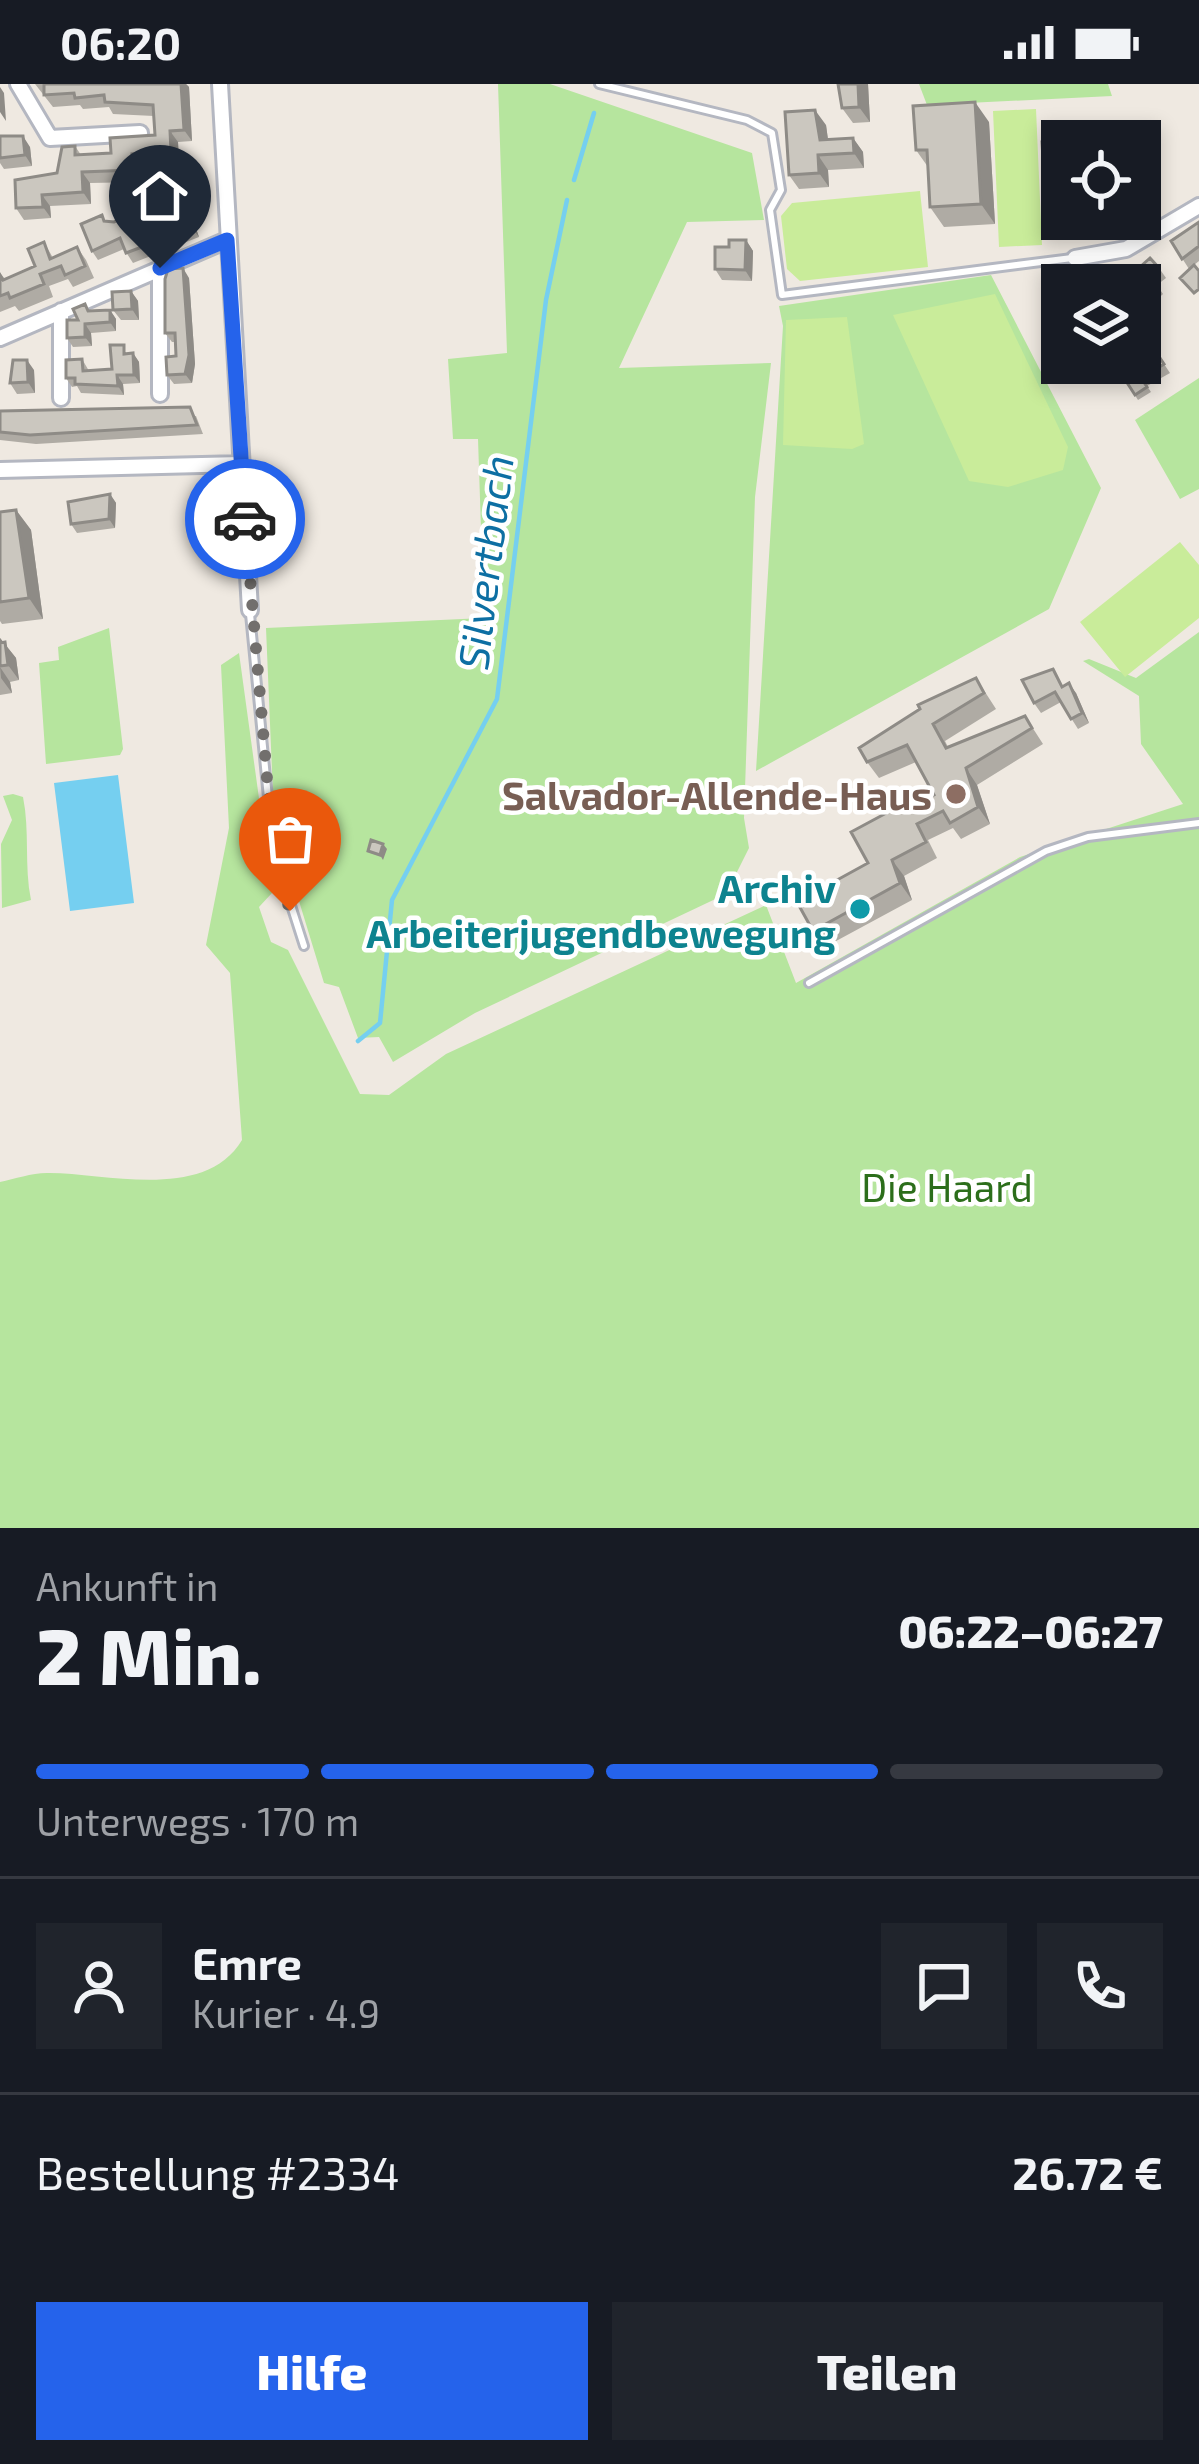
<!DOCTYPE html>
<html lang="de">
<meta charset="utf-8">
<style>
:root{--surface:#171b24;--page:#20242c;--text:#f1f3f6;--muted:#9ea1a6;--line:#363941;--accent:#2563eb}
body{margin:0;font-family:"Exo 2",sans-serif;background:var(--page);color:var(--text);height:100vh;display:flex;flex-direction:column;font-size:45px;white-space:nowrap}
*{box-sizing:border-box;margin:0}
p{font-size:39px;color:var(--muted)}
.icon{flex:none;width:66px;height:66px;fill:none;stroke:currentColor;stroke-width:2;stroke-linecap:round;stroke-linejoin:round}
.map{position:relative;height:1444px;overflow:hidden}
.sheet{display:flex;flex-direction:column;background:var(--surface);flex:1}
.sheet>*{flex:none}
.controls{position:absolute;left:1041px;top:36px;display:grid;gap:24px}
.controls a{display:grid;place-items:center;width:120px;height:120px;border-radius:0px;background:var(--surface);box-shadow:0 6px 18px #0003;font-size:60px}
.pin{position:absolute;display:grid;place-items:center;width:102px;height:102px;color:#fff;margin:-123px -51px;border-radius:50% 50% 50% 0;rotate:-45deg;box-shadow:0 0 12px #0007}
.pin .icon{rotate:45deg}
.courier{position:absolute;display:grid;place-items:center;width:120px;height:120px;margin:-60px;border:9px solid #2563eb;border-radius:50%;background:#fff;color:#222;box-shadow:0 3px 15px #0007}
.headline em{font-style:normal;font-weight:800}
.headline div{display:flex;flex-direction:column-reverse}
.headline{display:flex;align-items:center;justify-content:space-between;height:204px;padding:0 36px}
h1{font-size:78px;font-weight:800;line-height:90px}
.bar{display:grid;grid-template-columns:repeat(4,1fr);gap:18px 12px;align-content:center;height:144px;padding:0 36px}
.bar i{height:15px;border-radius:9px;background:var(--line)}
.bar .on{background:var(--accent)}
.bar p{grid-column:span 4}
.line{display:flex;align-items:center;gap:30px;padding:0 36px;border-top:3px solid var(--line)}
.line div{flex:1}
.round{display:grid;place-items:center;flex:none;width:126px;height:126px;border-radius:0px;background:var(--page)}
.button{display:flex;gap:24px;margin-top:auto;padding:24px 36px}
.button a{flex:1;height:138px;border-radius:0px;background:var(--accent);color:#fff;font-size:48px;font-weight:800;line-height:138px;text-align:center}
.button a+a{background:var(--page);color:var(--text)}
.status{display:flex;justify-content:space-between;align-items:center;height:84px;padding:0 60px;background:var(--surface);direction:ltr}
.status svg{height:33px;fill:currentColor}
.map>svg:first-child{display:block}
</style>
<div class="status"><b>06:20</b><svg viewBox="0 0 49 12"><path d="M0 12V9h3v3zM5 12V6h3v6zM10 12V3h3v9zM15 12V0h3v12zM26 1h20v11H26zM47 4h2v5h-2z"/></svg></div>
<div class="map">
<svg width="1199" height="1444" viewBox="0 0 1199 1444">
<rect width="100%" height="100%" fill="#efe9e1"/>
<path fill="#b6e59e" d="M498 0H550L752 69 764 136 687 138 619 284 771 279 755 413 744 734 749 764 726 810 475 929 393 978 379 953 358 954 339 903 324 899 274 735 266 544 484 534 478 355H453L448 275 507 269Z
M919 0H1108L1112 12 927 21Z
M991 191 1101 404 1049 525 756 687 783 242 779 222Z
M1199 294V405L1180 415 1135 336Z
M109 544 123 665 120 671 46 680 39 579 59 576 58 563Z
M1199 548V1444H0V1098C15 1095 31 1089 47 1089 103 1088 204 1119 242 1056L230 889 206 861 229 744 221 581 239 569 272 809 259 823 271 858 288 866 360 1010 389 1011 446 970 766 821 796 899 1020 773 1183 720 1141 660 1139 612 1083 577 1089 575 1136 594Z
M13 710 23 713C30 747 24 782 31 816L2 824 1 760 12 736 3 712Z"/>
<path fill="#c9ec9a" d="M1036 25 1042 161 999 163 993 27Z
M920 107 928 183 800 197 787 185 781 132 792 119Z
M995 210 1068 363 1063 386 1008 403 969 397 893 231Z
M847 233 864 360 852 365 783 361 786 236Z
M1180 458 1199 481V534L1125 593 1080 538Z"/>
<path fill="#75cff0" d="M118 691 134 819 70 827 54 699Z"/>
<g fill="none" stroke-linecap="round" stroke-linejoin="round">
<path stroke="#75cff0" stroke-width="4.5" d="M574 96 594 29
M358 957 380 939 392 816 497 615 546 216 567 116"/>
<g stroke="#b4b7c1" stroke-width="12">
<path id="service" d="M599 0 747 36 772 49 781 106 770 126 782 211 1072 174
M250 530 273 765 304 862
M809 899 1046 767 1088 753 1199 739"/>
</g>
<g stroke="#b4b7c1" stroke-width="20">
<path id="minor" d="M18 0 50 54 140 49
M220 0 250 526
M1075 174 1126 165 1199 122
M160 184V310
M0 254 227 156
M61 314V227
M0 386 242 380"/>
</g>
<use href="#service" stroke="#fff" stroke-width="6"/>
<use href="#minor" stroke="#fff" stroke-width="14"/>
</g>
<path fill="#afaba4" d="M35 0H186L189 3 192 57 178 58 179 79 140 81 141 98 90 99 91 120 50 122 51 134 24 136 16 124 57 89 75 62 81 71 111 69 155 51 154 32 113 30 109 23 83 25 80 21 53 23Z
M868 0 870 38 853 39 842 24Z
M989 38 995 140 944 143 930 123 928 83 916 66Z
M826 41 828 56 853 54 863 68 864 84 828 86 829 103 799 105 789 91Z
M0 52 30 63 32 82 4 85 0 79Z
M1062 64V103L1051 104 1044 93Z
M172 87 179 97 199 153 133 179 124 165 98 176 92 167 102 131 106 138H114L156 120Z
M1114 135 1110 147 1087 148 1080 138Z
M1199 138V177L1189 185 1171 157Z
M746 156 753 167 752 197 722 196 715 185 729 163Z
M44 158 53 174 77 163 86 176 94 194 73 203 68 195 49 202 53 213 19 227 15 222 0 228V189L5 195 35 182Z
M1159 184 1166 194 1157 201 1163 210 1146 226 1140 219V201Z
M189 194 195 280 192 299 174 300 167 291 176 272 175 258H172L165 249Z
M131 207 138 217 139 236H121L113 226Z
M110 226 116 235V247L91 249 92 262 73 263 67 254 78 236 90 227Z
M1152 262 1170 289 1147 302 1151 308 1138 316 1126 297 1140 292Z
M133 269 139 278 140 299 123 300 124 311 81 309 77 302 72 303 66 294 82 275 89 287 112 285 130 270Z
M34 286 35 309 17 310 10 299Z
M0 327 196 332 203 350 36 360 0 356Z
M110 410 116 419 115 444 77 449 71 440Z
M16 426 31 446 43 535 2 540 0 537V428Z
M0 554 16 574 19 596 10 598 12 609 0 611Z
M976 594 996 625 945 657 948 663 1025 632 1043 660 977 701 990 740 961 755 953 744 928 756 937 774 904 792 912 816 825 863 813 847 909 725 934 711 916 678 879 694 867 678Z
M1064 602 1076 609 1089 639 1078 645 1061 618 1041 629 1034 619Z"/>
<path fill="#8e8b86" d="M181 0H186L189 3 192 57 184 46Z
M858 0H868L870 38 859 23Z
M0 3 4 9 6 37 0 28Z
M975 18 989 38 995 140 981 120Z
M815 26 826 41 830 70 820 56Z
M170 47 178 58 179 79 171 67Z
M23 52 30 63 32 82 25 71Z
M853 54 863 68 864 84 854 69Z
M1057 57 1062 64V96L1059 92Z
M132 70 140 81 141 98 133 86Z
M818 71 828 86 829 103 819 89Z
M172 87 179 97 199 153 192 144Z
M82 88 90 99 91 120 83 108Z
M42 111 50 122 51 134 43 123Z
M1103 135H1114L1110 147 1103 136Z
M746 156 753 167 752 197 745 186Z
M183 184 189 194 195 280 192 299 185 290Z
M131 207 138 217 139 236 132 225Z
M110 226 116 235V247L110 238Z
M85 240 91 249 92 262 85 253Z
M133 269 139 278 140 299 134 291Z
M27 276 34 286 35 309 28 298Z
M117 291 123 300 124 311 118 302Z
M110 410 116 419 115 444 109 435Z
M16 426 31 446 43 535 29 514Z
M0 554 16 574 19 596 8 581 0 564Z
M0 583 10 598 12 609 1 594Z
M1069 599 1076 609 1089 639 1082 629Z
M966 684 977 701 990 740 978 723Z
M383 760 387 765 383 776 380 771Z
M892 776 904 792 912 816 900 799Z"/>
<path fill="#cbc7bf" stroke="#8e8b86" stroke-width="3" d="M44 0H181L184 46 170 47 171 67 132 70 133 86 82 88 83 108 42 111 43 123 16 124 15 96 57 89 62 63 75 62V71L111 69 110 54 155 51 153 21 105 18 104 11 75 14 74 9 44 11Z
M838 0H858L859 23 842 24Z
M975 18 981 120 930 123 927 66H916L913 22Z
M815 26 820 56 853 54 854 69 818 71 819 89 789 91 785 28Z
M0 52H23L25 71 0 74Z
M1057 57 1059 92 1044 93 1042 58Z
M172 87 192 144 126 169 120 154 92 167 81 140 102 131 104 137 114 138 156 120 147 99Z
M1079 135H1103L1080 138Z
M1199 138V162L1182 175 1171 157Z
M729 156H746L745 186 715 185V163H729Z
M44 158 50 175 77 163 85 182 65 191 61 182 40 190 44 200 10 214 8 209 0 212V191L3 196 35 182 28 165Z
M1150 174 1159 184 1150 193 1157 201 1140 216V201H1120Z
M1194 181 1199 187V205L1194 209 1180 194Z
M183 184 189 271 185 290 167 291 166 273 176 272 175 249H165V195L168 185Z
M1111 194 1117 201H1103Z
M131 207 132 225 113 226 112 208Z
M85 220 88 227 110 226V238L85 240V253L67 254V236H78L73 225Z
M110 261H124V270L133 269 134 291H117L118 302 75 300V294H66V276L82 275 83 287 112 285Z
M1152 262 1164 280 1142 294 1132 279H1140V270Z
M13 276H27L28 298 10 299Z
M1140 292 1147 303 1135 311 1126 297Z
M190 323 197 341 30 351 0 348V327Z
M110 410 109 435 71 440 68 418Z
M16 426 29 514 0 518V428Z
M5 558 8 581 0 582V559Z
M1053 585 1062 603 1069 599 1082 629 1071 635 1055 608 1034 619 1022 596Z
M976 594 984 609 933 640 946 664 1025 632 1032 644 966 684 978 723 950 739 943 727 917 740 926 758 892 776 900 799 813 847 797 818 868 779 851 748 905 719 908 725 934 711 907 661 867 678 859 664 920 625 918 621Z
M371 756 383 760 380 771 368 767Z"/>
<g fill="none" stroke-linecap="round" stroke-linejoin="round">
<path stroke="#726f6d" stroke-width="12" stroke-dasharray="0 21.6" d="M245 435 273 765 290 827"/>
<path stroke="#2563eb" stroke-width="15" d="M160 184 227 156 245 435"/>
</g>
<circle fill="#8d6e63" stroke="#fff" stroke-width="4.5" cx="956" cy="710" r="12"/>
<circle fill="#0f9aa8" stroke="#fff" stroke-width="4.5" cx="860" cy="825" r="12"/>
<g text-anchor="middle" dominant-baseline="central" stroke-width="9" stroke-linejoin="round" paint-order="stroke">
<g font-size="39" font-weight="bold" fill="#785e54" stroke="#fff" text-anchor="end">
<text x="932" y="710">Salvador-Allende-Haus</text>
</g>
<g font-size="39" font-weight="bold" fill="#0d838f" stroke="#fff" text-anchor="end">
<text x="836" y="803">Archiv<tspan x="836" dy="45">Arbeiterjugendbewegung</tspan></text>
</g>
<g font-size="39" fill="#2c6e1b" stroke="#fff">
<text x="947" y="1102">Die Haard</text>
</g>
<g font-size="42" font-style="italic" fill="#0d6fa3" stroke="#fff">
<text transform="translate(484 478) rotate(-83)">Silvertbach</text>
</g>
</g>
</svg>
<div class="controls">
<a><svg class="icon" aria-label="locate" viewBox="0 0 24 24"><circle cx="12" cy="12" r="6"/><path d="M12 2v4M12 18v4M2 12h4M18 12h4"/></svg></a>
<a><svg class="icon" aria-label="layers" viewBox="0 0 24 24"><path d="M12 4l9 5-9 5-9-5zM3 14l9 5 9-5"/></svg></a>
</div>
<div class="pin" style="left:290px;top:827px;background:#ea580c"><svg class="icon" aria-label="bag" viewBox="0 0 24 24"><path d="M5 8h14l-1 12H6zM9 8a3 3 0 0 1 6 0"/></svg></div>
<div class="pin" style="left:160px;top:184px;background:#1f2937"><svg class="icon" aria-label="home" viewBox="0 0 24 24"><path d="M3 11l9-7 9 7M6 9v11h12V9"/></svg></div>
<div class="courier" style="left:245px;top:435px"><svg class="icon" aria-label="car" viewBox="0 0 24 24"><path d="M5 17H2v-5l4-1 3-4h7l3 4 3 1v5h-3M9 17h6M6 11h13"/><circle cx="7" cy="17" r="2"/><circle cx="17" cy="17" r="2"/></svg></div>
</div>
<section class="sheet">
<div class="headline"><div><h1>2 Min.</h1><p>Ankunft in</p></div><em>06:22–06:27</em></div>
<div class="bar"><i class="on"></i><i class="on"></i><i class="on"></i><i></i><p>Unterwegs · 170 m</p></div>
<div class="line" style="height:216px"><a class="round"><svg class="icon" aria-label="person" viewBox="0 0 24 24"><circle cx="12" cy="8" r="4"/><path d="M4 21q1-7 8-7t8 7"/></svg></a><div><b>Emre</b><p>Kurier · 4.9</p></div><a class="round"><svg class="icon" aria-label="chat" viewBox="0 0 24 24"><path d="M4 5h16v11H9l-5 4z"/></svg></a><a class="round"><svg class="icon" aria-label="phone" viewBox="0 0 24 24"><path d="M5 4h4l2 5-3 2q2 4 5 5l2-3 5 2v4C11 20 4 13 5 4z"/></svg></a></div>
<div class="line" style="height:156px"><div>Bestellung #2334</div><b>26.72 €</b></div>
<div class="button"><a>Hilfe</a><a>Teilen</a></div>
</section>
